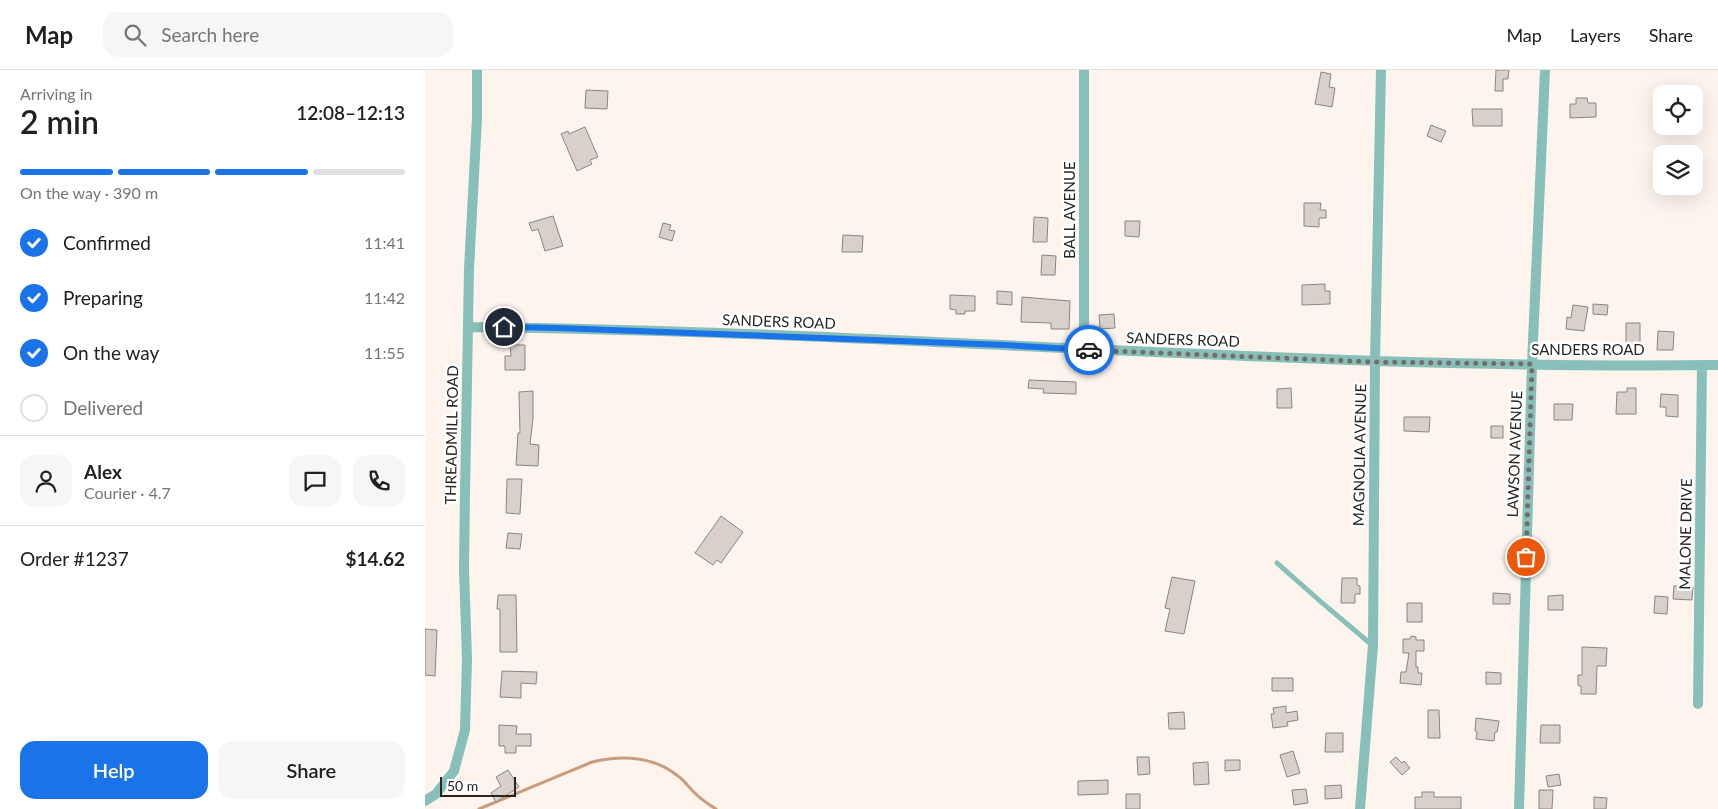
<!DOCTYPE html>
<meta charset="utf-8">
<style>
:root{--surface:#fff;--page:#f6f6f6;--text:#202124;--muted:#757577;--line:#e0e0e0;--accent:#1a73e8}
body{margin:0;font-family:Lato,sans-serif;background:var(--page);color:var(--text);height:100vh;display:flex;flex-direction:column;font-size:19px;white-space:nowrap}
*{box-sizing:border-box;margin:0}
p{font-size:16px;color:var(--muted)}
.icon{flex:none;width:28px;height:28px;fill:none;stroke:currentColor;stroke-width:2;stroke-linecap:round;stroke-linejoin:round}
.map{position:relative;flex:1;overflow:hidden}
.side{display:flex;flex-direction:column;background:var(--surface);width:425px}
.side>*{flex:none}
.fabs{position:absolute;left:1228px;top:15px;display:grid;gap:10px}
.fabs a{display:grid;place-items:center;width:50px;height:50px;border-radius:10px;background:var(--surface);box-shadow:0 5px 20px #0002;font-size:25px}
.scale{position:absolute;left:15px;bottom:12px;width:76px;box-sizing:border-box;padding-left:5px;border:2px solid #272422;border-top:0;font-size:14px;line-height:18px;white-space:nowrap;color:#272422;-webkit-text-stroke:4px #fff;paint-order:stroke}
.pin{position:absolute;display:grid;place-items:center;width:42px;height:42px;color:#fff;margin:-21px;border:2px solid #fff;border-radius:50%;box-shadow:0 1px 5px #0007}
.courier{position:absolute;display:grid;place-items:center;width:50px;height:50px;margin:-25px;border:4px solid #1a73e8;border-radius:50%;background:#fff;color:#222;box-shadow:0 1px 6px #0007}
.summary em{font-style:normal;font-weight:600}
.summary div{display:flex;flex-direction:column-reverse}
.summary{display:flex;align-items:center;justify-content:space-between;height:85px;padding:0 20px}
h1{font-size:32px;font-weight:600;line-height:38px}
.bar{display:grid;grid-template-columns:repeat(4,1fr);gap:8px 5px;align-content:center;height:60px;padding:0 20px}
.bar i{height:6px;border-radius:4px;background:var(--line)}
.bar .current{background:var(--accent)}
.bar p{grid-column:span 4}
.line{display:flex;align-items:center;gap:12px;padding:0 20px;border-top:1px solid var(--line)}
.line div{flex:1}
.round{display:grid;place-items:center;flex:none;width:52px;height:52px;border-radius:15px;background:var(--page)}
ol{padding:0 20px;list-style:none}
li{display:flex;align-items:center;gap:15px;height:55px}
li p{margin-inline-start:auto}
li .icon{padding:5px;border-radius:50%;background:var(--accent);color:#fff;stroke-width:4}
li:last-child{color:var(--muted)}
li i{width:28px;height:28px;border:2px solid var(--line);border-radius:50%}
.cta{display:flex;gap:10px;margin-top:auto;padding:10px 20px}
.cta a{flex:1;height:58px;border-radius:15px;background:var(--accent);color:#fff;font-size:20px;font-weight:600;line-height:58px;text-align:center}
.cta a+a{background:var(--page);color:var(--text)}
header{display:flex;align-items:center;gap:30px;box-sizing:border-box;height:70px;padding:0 25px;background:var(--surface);border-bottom:1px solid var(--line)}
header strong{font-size:24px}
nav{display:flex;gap:28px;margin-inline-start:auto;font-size:18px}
.search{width:350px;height:45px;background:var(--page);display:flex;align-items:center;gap:12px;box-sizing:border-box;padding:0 18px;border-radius:15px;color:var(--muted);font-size:19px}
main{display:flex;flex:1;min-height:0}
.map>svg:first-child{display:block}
</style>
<header>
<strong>Map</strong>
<div class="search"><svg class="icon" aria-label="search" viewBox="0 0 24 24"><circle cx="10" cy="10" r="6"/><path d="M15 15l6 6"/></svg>Search here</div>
<nav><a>Map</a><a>Layers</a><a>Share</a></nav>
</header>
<main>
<section class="side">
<div class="summary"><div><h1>2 min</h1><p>Arriving in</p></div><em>12:08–12:13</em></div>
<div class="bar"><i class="current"></i><i class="current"></i><i class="current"></i><i></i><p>On the way · 390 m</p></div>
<ol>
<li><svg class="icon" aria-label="check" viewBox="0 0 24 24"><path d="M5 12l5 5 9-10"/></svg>Confirmed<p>11:41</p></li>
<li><svg class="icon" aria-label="check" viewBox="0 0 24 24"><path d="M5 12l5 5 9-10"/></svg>Preparing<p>11:42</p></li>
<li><svg class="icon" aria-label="check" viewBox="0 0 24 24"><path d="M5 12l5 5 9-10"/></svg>On the way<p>11:55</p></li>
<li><i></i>Delivered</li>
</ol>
<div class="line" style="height:90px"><a class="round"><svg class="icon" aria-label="person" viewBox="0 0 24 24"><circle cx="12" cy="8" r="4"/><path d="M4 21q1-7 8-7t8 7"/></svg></a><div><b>Alex</b><p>Courier · 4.7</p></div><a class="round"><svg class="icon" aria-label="chat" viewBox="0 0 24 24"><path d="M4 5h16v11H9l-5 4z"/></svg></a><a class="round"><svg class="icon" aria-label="phone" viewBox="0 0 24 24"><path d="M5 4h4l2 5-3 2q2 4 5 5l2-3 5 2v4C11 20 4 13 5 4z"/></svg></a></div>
<div class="line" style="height:65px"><div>Order #1237</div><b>$14.62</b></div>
<div class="cta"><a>Help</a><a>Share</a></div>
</section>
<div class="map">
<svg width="1293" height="739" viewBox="0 0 1293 739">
<rect width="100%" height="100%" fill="#fdf4ee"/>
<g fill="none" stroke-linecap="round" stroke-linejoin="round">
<path stroke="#c99d7c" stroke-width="3" d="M54 739 167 692C196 685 228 686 253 706 260 711 265 719 272 725 278 731 285 735 291 739"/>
</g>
<path fill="#d8d0ca" stroke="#8c857f" d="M1071 0H1084L1083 9H1078V21H1070Z
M896 2 906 4 904 17 910 18 907 37 890 34Z
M161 20 183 21 182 39 160 38Z
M1151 28H1162L1163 33H1171V47L1145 48V34H1151Z
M1047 39H1077V56H1048Z
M1006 55 1021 61 1016 72 1002 66Z
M160 57 173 87 165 90 167 94 152 101 136 64 143 61 144 64Z
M879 133H896L895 140H901V148H894V157L879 156Z
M128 146 138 176 120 181 113 159 107 161 104 153Z
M609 147 623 148 622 172H608Z
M700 151H715L714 167 700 166Z
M238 153 246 155 244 160 250 161 247 171 234 167Z
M418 165 438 166 437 182H417Z
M617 185 631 186 630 205H616Z
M900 214V221H905V234L877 235V215Z
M572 221 587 222V235L572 234Z
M525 225 550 226V241H540V244H531V240L525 239Z
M597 227 645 231 644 259H626V253L596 252Z
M1168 234 1183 235 1182 245 1168 244Z
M1148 235 1163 237 1159 261 1141 259 1142 247 1146 248Z
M689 244 690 258 675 259 674 245Z
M1201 253H1215V275H1201Z
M1233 261 1249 262 1248 280H1232Z
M85 275H100V300H80V286H86Z
M604 310 651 312V324L618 323 619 319 603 318Z
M866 318 867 338H852V319Z
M1202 318H1211V344H1191L1192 322H1202Z
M108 321V349L105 374 114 375 113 396 91 395 93 363H95L94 322Z
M1236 324 1253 325V347L1241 346V337H1235Z
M1129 334H1148L1147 350H1129Z
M979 347H1005L1004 362 979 361Z
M1066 356H1078V368H1066Z
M82 409H97L95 444 81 443Z
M296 446 318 462 296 493 292 490 288 495 270 483Z
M83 463 97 464 95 479 81 478Z
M747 507 770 511 759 564 740 561 745 539 740 538Z
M917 508H932V515L935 516V524H930V533H916Z
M1249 516 1268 517 1267 530 1248 529Z
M1068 523 1085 524V534H1068Z
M73 525H91L92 582H75V539H72Z
M1138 525V540H1123V526Z
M1230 526 1243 527 1242 544 1229 543Z
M982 533H997V552H982Z
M0 559 12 560 10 606 0 605Z
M986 566 991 567V570H999V581H991V597H993V603H997L996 615 975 613 976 602H981L984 583H978V569H985Z
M1157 577 1182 578 1181 596H1172L1171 624H1156V616L1153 615V605H1157Z
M77 601 112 602 111 614 96 613V628L75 627Z
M1061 602 1076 603V614H1061Z
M847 608H868V621H847Z
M861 636V643L872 641 873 650 862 652 863 656 848 658 846 644H849L848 638Z
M1003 640H1014L1015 668H1003Z
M759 642 760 659H744L743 643Z
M1051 648 1074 651 1072 662H1070L1069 671 1051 669 1052 662 1050 661Z
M74 655 92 656 91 664H106V676H91V683H80V676H74Z
M1116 655H1135V673H1115Z
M901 663H918V682H900Z
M868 681 875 703 862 707 855 685Z
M712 687H724L725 704 713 705Z
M971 687 977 693 979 691 985 698 977 705 965 692Z
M800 690H815V700L800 701Z
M783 692 784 714 769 715 768 693Z
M83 700 94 717 71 732 66 723 76 716 71 707Z
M1134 704 1136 715 1123 717 1121 706Z
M683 710V724L653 725V711Z
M916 715 917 728 900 729V716Z
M881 719 883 733 869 735 867 720Z
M1114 720H1128L1127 739H1114Z
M997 722H1009V727H1036V739H990V727H997Z
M701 724H715V739H701Z
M1169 727 1182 728 1181 739H1169Z"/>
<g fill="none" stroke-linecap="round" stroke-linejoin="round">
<path stroke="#88bfb9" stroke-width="5" d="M852 493 895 531 947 575"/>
<path stroke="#88bfb9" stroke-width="10" d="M43 257C460 261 876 300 1293 295
M659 280V0
M1273 634 1277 295
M0 731 11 724 29 701 40 660 42 589 39 499 40 422 44 199 52 48V0
M935 739 948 575 950 292 956 0
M1094 739 1107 294 1120 0"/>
</g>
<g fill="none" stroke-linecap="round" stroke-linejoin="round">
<path stroke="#726d69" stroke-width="5" stroke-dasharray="0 9" d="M664 280 950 292 1107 294 1101 487"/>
<path stroke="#1a73e8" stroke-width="6" d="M79 257 133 258 580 275 664 280"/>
</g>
<g text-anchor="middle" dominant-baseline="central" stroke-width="5" stroke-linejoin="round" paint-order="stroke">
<g font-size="15" fill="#272422" stroke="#fff">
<text transform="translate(644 140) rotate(-90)">BALL AVENUE</text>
<text transform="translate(354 251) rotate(2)">SANDERS ROAD</text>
<text transform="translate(758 269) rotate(2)">SANDERS ROAD</text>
<text x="1163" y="279">SANDERS ROAD</text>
<text transform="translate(26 365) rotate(-89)">THREADMILL ROAD</text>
<text transform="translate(1089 384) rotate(-88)">LAWSON AVENUE</text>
<text transform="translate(934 385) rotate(-89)">MAGNOLIA AVENUE</text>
<text transform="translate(1260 464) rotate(-89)">MALONE DRIVE</text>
</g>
</g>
</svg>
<div class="fabs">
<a><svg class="icon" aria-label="locate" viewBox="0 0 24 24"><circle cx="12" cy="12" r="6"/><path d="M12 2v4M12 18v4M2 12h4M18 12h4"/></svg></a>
<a><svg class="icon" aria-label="layers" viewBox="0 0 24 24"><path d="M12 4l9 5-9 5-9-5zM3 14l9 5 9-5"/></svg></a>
</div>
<div class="scale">50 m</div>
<div class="pin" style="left:1101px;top:487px;background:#ea580c"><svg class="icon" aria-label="bag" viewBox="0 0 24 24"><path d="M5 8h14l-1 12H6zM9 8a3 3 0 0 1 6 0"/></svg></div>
<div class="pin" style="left:79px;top:257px;background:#1f2937"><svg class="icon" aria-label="home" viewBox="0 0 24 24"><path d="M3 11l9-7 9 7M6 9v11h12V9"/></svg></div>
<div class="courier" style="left:664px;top:280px"><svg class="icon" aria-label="car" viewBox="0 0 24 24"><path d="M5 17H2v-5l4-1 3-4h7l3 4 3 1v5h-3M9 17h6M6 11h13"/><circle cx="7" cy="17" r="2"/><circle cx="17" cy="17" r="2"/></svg></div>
</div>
</main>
